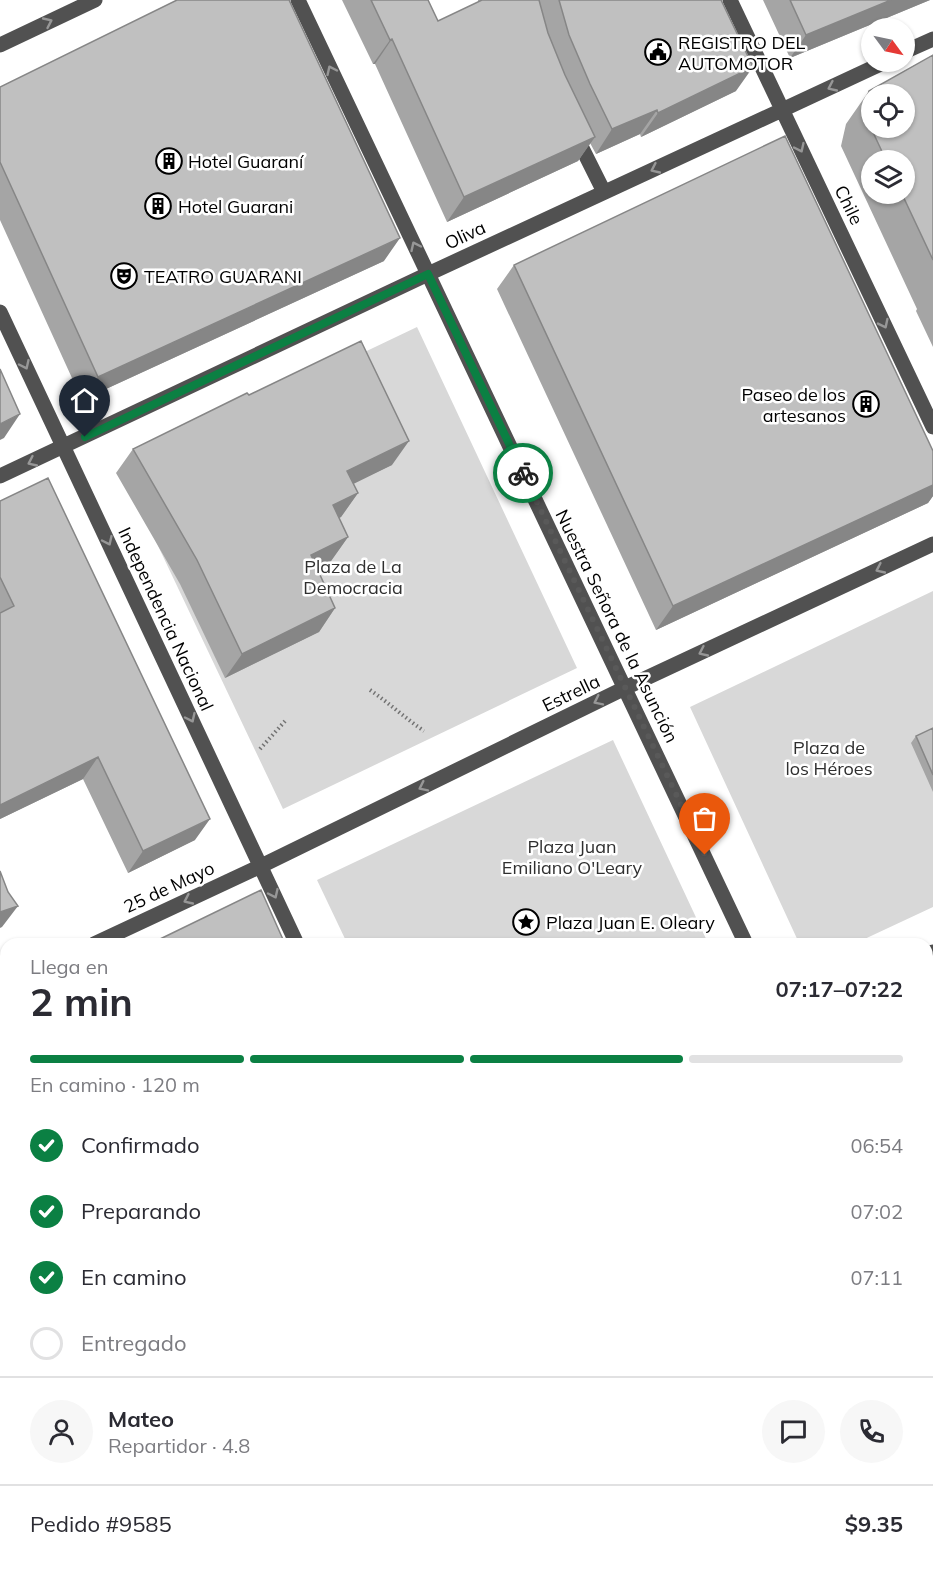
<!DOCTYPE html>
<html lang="es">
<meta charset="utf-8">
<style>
:root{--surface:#fff;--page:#f7f7f7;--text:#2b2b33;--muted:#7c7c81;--line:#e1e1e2;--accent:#0b8043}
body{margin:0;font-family:Mulish,sans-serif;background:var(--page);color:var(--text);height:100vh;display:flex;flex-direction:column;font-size:22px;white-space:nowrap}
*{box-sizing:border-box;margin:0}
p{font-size:20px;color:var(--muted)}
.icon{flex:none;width:33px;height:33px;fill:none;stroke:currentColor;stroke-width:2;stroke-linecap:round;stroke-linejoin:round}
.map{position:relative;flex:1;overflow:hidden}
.sheet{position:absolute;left:0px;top:938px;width:933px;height:638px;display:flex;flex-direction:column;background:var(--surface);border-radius:18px 18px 0 0;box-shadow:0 2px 4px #0004}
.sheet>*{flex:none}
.needle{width:39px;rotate:123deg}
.buttons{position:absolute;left:861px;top:18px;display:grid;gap:12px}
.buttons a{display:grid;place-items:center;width:54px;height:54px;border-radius:50%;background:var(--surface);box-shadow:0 2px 4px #0004;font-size:30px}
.pin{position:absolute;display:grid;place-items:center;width:51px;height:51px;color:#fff;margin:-62px -26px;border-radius:50% 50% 50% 0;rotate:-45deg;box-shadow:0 0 6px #0007}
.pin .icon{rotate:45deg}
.courier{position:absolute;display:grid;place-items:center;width:60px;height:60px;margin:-30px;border:4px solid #0b8043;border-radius:50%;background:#fff;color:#222;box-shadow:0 2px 8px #0007}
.summary em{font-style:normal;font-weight:700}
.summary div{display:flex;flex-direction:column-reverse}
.summary{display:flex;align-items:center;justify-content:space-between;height:102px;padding:0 30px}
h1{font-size:39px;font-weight:700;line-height:45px}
.bar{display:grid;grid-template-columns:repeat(4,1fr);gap:9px 6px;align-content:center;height:72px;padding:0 30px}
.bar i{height:8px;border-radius:4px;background:var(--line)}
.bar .active{background:var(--accent)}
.bar p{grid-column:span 4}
.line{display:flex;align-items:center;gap:15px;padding:0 30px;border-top:2px solid var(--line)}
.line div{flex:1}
.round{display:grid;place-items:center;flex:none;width:63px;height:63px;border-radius:32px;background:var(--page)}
ol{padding:0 30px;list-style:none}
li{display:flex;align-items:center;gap:18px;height:66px}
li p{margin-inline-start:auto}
li .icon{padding:6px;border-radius:50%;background:var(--accent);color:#fff;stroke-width:4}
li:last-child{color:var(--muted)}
li i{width:33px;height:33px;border:3px solid var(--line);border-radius:50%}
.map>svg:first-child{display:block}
</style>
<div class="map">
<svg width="933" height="1574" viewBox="0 0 933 1574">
<rect width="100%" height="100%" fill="#fff"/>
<path fill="#d8d8d8" d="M417 327 577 668 283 809 121 468Z
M933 591V907L856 943H799L690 707Z
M613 740 708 943H347L317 880Z"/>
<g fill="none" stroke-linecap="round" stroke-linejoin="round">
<path stroke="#737373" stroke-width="4" stroke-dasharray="1.5 3" stroke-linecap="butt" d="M370 690C389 703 405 718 424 731
M260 749 286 720"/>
<path stroke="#515151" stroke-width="15" d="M298 0 746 944
M730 0 933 427
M0 45 95 0
M904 52 933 39
M576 136 604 192
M0 312 297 944
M0 476 428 274 782 110 885 62
M94 944 261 866 625 688 933 544
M927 955 933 952
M0 987 6 984
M927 1322 933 1334
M927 1365 933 1362
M0 1388 6 1385
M0 1546 6 1558
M11 1569 13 1574
M591 1569 594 1574
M505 1574 512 1569"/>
</g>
<path fill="#a5a5a5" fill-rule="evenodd" d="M342 0H428L438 21 478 2V0H721L736 91 641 137 640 134 596 154 590 143 578 161 447 222 375 64H373Z
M763 0H930L790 58Z
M933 55V347L916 311 917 309 841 146 846 124 869 91ZM872 160H904V194H872Z
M0 87 384 261 82 400 0 220Z
M514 265 933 451V496L928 503 656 630 497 289Z
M249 395 392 465 353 483 358 493 341 517 339 518 348 537 331 561 317 568 335 608 319 632 225 678 180 584 116 473 133 449Z
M0 501 195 840 128 873 83 779 0 819Z
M933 728V792L911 743 916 736Z
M933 971V1261L927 1249V974Z
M933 1381V1574V1568L927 1555V1384Z
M6 1409V1482L0 1470V1418Z
M55 1569H192L195 1574H57Z
M311 1569H421L415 1574H314Z
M631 1569H781L783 1574H633Z"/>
<path fill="#868686" d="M891 0H930L790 58 806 35Z
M392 39 375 64H373L390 40Z
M753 67 736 91 641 137 658 113Z
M657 110 640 134 596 154 612 129Z
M595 137 578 161 447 222 464 197Z
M400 238 384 261 82 400 98 377Z
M20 414 4 438 0 440V424Z
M409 441 392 465 331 495 347 471Z
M933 485V496L928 503 656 630 673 606Z
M358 493 341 517 316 529 333 505Z
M348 537 331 561 294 579 311 555Z
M335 608 319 632 225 678 242 654Z
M98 757 83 779 0 819V805Z
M210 819 195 840 128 873 143 851Z
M18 906 2 927 0 928V912Z
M6 1316V1329L0 1332V1319Z
M99 1569H104L100 1574H89Z
M406 1569H421L415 1574H399Z"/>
<path fill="#c0c0c0" stroke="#868686" stroke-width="1.5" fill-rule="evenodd" d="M177 0H289L400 238 98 377 0 162V87Z
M371 0H428L438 21 482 0H539L548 33 565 75 595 137 464 197 392 39 390 40Z
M559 0H721L753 67 658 113 657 110 612 129 590 84 569 35Z
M790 0H891L806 35Z
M933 55V260L902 194H904V160H886L864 113 869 91ZM872 94H904V128H872Z
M785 136 933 451V485L673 606 514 265Z
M361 341 409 441 347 471 358 493 333 505 348 537 311 555 335 608 242 654 197 560 133 449 247 393 249 395Z
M0 369 20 414 0 424Z
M48 478 210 819 143 851 98 757 0 805V613L14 606 0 577V501Z
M933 728V775L916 736Z
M0 871 8 892 18 906 0 912Z
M261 890 285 944H150L158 940Z
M933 971V1208L927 1196V986L932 984 927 973Z
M6 1009V1316L0 1319V1011Z
M933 1381V1508L927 1495V1384Z
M0 1561 6 1574H0Z
M933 1567V1574H918Z
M84 1569H99L89 1574H86Z
M108 1569H192L195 1574H110Z
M340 1569H406L399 1574H342Z
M561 1569H568L571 1574H554Z
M659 1569H781L783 1574H661Z"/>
<defs><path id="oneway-chevron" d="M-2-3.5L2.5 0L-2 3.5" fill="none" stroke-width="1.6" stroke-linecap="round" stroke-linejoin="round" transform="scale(1.5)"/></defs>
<g stroke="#979797">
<use href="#oneway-chevron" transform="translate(48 22) rotate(-25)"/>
<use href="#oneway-chevron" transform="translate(331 70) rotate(-115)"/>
<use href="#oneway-chevron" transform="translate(832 87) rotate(155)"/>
<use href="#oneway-chevron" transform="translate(800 148) rotate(65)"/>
<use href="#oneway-chevron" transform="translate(655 169) rotate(155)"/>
<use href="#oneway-chevron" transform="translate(415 246) rotate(-115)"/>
<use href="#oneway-chevron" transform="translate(884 324) rotate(64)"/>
<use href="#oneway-chevron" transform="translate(25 365) rotate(65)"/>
<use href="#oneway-chevron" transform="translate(32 462) rotate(155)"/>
<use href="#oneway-chevron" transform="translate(108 541) rotate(65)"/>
<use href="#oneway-chevron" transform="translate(880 569) rotate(155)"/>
<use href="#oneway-chevron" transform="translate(703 652) rotate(155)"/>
<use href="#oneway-chevron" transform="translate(598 701) rotate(154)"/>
<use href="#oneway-chevron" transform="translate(191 718) rotate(65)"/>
<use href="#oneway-chevron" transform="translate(423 787) rotate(154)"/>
<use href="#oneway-chevron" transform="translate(274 894) rotate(65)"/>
<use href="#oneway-chevron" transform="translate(188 900) rotate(155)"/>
</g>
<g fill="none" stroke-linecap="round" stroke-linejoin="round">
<path stroke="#595959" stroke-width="6" stroke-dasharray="0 10.8" d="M523 473 705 855"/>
<path stroke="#0b8043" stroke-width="8" d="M85 437 428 274 523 473"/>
</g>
<defs>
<g id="civic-ring" transform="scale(1.35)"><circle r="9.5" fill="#fff" stroke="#000" stroke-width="1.5"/><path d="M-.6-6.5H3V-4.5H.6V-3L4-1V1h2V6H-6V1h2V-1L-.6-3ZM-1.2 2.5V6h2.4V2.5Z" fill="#000"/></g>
<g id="building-ring" transform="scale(1.35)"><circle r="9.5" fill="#fff" stroke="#000" stroke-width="1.5"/><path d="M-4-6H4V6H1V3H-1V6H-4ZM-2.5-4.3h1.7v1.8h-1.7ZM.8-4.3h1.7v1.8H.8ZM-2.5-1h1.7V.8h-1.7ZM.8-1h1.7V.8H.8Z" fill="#000"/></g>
<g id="theatre-ring" transform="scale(1.35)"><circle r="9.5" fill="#fff" stroke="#000" stroke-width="1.5"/><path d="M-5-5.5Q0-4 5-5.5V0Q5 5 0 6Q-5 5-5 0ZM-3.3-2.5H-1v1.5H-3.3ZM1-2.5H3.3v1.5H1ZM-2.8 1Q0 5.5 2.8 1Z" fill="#000"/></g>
<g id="sight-ring" transform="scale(1.35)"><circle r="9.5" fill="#fff" stroke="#000" stroke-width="1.5"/><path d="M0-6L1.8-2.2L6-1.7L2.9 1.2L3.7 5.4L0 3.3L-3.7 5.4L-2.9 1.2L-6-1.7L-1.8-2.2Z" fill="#000"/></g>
</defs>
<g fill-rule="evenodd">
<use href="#civic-ring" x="658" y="52"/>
<use href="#building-ring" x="169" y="161"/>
<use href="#building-ring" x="158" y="206"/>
<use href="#theatre-ring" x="124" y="276"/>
<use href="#building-ring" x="866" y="404"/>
<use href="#sight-ring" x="526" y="922"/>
</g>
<g text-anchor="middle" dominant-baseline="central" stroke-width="5" stroke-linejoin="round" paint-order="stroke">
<g font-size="18" fill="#000" stroke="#fff" text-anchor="start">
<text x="678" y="42">REGISTRO DEL<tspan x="678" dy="21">AUTOMOTOR</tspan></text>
<text x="188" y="161">Hotel Guaraní</text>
<text x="178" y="206">Hotel Guarani</text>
<text x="144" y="276">TEATRO GUARANI</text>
<text x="846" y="394" text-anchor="end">Paseo de los<tspan x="846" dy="21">artesanos</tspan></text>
<text x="546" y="922">Plaza Juan E. Oleary</text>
</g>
<g font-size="18" fill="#000" stroke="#fff">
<text transform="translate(849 205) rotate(64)">Chile</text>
<text transform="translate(465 235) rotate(-25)">Oliva</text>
<text transform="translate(166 619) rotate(65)">Independencia Nacional</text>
<text transform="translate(617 626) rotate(64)">Nuestra Señora de la Asunción</text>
<text transform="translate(571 693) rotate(-26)">Estrella</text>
<text transform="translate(169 887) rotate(-25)">25 de Mayo</text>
</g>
<g font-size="18" fill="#2f2f2f" stroke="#fff">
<text x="353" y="566">Plaza de La<tspan x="353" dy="21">Democracia</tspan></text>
<text x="829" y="747">Plaza de<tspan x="829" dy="21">los Héroes</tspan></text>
<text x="572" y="846">Plaza Juan<tspan x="572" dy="21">Emiliano O'Leary</tspan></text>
</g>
</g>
</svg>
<div class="buttons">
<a><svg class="needle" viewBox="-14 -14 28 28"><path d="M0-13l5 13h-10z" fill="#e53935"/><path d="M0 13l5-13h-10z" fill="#7c7c81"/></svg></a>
<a><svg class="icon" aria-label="locate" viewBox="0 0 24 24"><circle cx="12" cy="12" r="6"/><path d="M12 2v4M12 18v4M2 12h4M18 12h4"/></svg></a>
<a><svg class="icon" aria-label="layers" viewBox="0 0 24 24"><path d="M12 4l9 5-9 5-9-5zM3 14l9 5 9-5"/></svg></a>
</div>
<div class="pin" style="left:705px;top:855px;background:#ea580c"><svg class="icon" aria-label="bag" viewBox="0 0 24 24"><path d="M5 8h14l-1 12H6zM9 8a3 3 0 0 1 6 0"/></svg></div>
<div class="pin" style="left:85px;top:437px;background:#1f2937"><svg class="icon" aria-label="home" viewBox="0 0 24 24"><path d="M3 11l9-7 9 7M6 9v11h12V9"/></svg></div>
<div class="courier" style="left:523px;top:473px"><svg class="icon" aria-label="bike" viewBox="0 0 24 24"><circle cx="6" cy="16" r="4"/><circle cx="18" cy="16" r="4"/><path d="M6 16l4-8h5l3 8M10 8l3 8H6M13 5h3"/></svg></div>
<section class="sheet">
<div class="summary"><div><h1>2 min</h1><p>Llega en</p></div><em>07:17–07:22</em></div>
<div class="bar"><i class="active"></i><i class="active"></i><i class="active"></i><i></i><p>En camino · 120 m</p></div>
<ol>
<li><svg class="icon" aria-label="check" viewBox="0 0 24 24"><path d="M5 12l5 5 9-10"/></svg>Confirmado<p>06:54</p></li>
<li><svg class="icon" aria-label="check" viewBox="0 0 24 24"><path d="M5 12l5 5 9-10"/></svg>Preparando<p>07:02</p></li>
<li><svg class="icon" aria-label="check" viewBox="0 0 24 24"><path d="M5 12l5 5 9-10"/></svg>En camino<p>07:11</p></li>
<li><i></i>Entregado</li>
</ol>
<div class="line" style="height:108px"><a class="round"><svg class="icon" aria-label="person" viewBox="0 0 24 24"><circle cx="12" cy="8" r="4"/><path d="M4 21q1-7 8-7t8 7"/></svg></a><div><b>Mateo</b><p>Repartidor · 4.8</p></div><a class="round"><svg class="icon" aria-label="chat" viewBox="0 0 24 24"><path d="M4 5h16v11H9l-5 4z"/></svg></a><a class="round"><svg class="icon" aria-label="phone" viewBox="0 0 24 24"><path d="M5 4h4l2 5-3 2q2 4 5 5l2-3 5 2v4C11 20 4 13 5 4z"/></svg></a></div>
<div class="line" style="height:78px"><div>Pedido #9585</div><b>$9.35</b></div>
</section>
</div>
